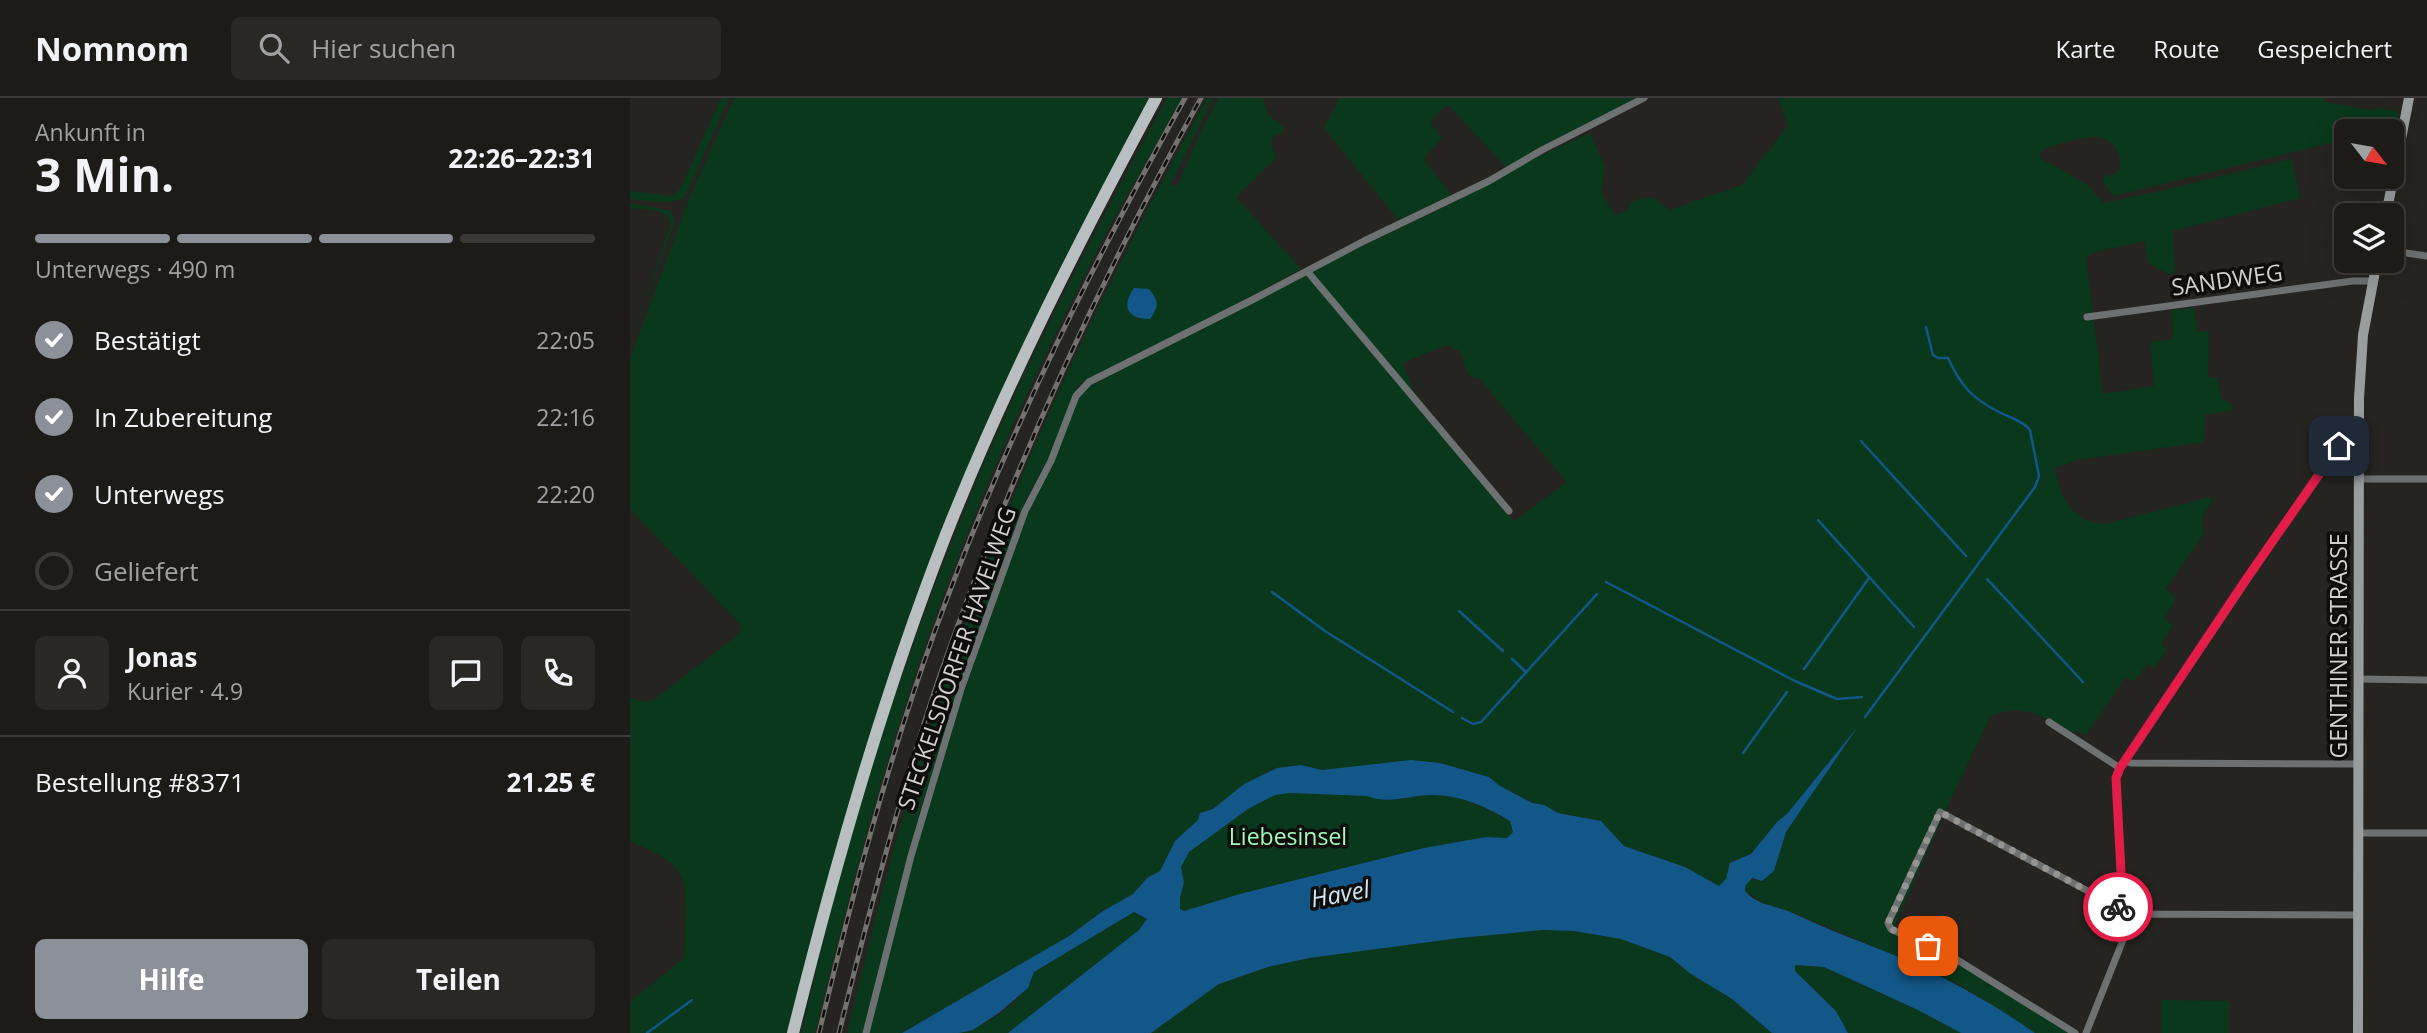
<!DOCTYPE html>
<html lang="de">
<meta charset="utf-8">
<style>
:root{--surface:#1c1b18;--page:#292825;--text:#f1f3f6;--muted:#a0a1a2;--line:#3a3937;--accent:#8c9099}
body{margin:0;font-family:"Open Sans",sans-serif;background:var(--page);color:var(--text);height:100vh;display:flex;flex-direction:column;font-size:26px;white-space:nowrap}
*{box-sizing:border-box;margin:0}
p{font-size:23px;color:var(--muted)}
.icon{flex:none;width:38px;height:38px;fill:none;stroke:currentColor;stroke-width:2;stroke-linecap:round;stroke-linejoin:round}
.map{position:relative;flex:1;overflow:hidden}
.side{display:flex;flex-direction:column;background:var(--surface);width:630px}
.side>*{flex:none}
.needle{width:46px;rotate:121deg}
.controls{position:absolute;left:1704px;top:21px;display:grid;gap:14px}
.controls a{display:grid;place-items:center;width:70px;height:70px;border-radius:10px;background:var(--surface);box-shadow:0 7px 28px #0002,0 0 0 2px var(--line);font-size:35px}
.pin{position:absolute;display:grid;place-items:center;width:60px;height:60px;color:#fff;margin:-30px;border-radius:14px;box-shadow:0 4px 10px #0006}
.courier{position:absolute;display:grid;place-items:center;width:70px;height:70px;margin:-35px;border:5px solid #e11d48;border-radius:50%;background:#fff;color:#222;box-shadow:0 2px 9px #0007}
.head em{font-style:normal;font-weight:700}
.head div{display:flex;flex-direction:column-reverse}
.head{display:flex;align-items:center;justify-content:space-between;height:119px;padding:0 35px}
h1{font-size:46px;font-weight:700;line-height:52px}
.bar{display:grid;grid-template-columns:repeat(4,1fr);gap:10px 7px;align-content:center;height:84px;padding:0 35px}
.bar i{height:9px;border-radius:5px;background:var(--line)}
.bar .selected{background:var(--accent)}
.bar p{grid-column:span 4}
.line{display:flex;align-items:center;gap:18px;padding:0 35px;border-top:2px solid var(--line)}
.line div{flex:1}
.round{display:grid;place-items:center;flex:none;width:74px;height:74px;border-radius:10px;background:var(--page)}
ol{padding:0 35px;list-style:none}
li{display:flex;align-items:center;gap:21px;height:77px}
li p{margin-inline-start:auto}
li .icon{padding:7px;border-radius:50%;background:var(--accent);color:#fff;stroke-width:4}
li:last-child{color:var(--muted)}
li i{width:38px;height:38px;border:4px solid var(--line);border-radius:50%}
.cta{display:flex;gap:14px;margin-top:auto;padding:14px 35px}
.cta a{flex:1;height:80px;border-radius:10px;background:var(--accent);color:#fff;font-size:28px;font-weight:700;line-height:80px;text-align:center}
.cta a+a{background:var(--page);color:var(--text)}
header{display:flex;align-items:center;gap:42px;box-sizing:border-box;height:98px;padding:0 35px;background:var(--surface);border-bottom:2px solid var(--line)}
header strong{font-size:33px}
nav{display:flex;gap:38px;margin-inline-start:auto;font-size:24px}
.search{width:490px;height:63px;background:var(--page);display:flex;align-items:center;gap:18px;box-sizing:border-box;padding:0 24px;border-radius:10px;color:var(--muted);font-size:26px}
main{display:flex;flex:1;min-height:0}
.map>svg:first-child{display:block}
</style>
<header>
<strong>Nomnom</strong>
<div class="search"><svg class="icon" aria-label="search" viewBox="0 0 24 24"><circle cx="10" cy="10" r="6"/><path d="M15 15l6 6"/></svg>Hier suchen</div>
<nav><a>Karte</a><a>Route</a><a>Gespeichert</a></nav>
</header>
<main>
<section class="side">
<div class="head"><div><h1>3 Min.</h1><p>Ankunft in</p></div><em>22:26–22:31</em></div>
<div class="bar"><i class="selected"></i><i class="selected"></i><i class="selected"></i><i></i><p>Unterwegs · 490 m</p></div>
<ol>
<li><svg class="icon" aria-label="check" viewBox="0 0 24 24"><path d="M5 12l5 5 9-10"/></svg>Bestätigt<p>22:05</p></li>
<li><svg class="icon" aria-label="check" viewBox="0 0 24 24"><path d="M5 12l5 5 9-10"/></svg>In Zubereitung<p>22:16</p></li>
<li><svg class="icon" aria-label="check" viewBox="0 0 24 24"><path d="M5 12l5 5 9-10"/></svg>Unterwegs<p>22:20</p></li>
<li><i></i>Geliefert</li>
</ol>
<div class="line" style="height:126px"><a class="round"><svg class="icon" aria-label="person" viewBox="0 0 24 24"><circle cx="12" cy="8" r="4"/><path d="M4 21q1-7 8-7t8 7"/></svg></a><div><b>Jonas</b><p>Kurier · 4.9</p></div><a class="round"><svg class="icon" aria-label="chat" viewBox="0 0 24 24"><path d="M4 5h16v11H9l-5 4z"/></svg></a><a class="round"><svg class="icon" aria-label="phone" viewBox="0 0 24 24"><path d="M5 4h4l2 5-3 2q2 4 5 5l2-3 5 2v4C11 20 4 13 5 4z"/></svg></a></div>
<div class="line" style="height:91px"><div>Bestellung #8371</div><b>21.25 €</b></div>
<div class="cta"><a>Hilfe</a><a>Teilen</a></div>
</section>
<div class="map">
<svg width="1797" height="935" viewBox="0 0 1797 935">
<rect width="100%" height="100%" fill="#262420"/>
<path fill="#09381c" fill-rule="evenodd" d="M91 0H99L55 99C38 108 18 103 0 101V93L42 98 51 89Z
M104 0H521L308 447 159 935H0V904L54 860C55 841 59 792 51 777 42 760 16 751 0 743V600L11 603H22L109 536 111 527 0 411V261L59 101Z
M537 0H552C527 45 501 89 477 134 403 275 337 423 286 574 246 693 215 814 185 935H171C190 856 209 777 232 699 267 586 308 474 354 365 408 240 472 120 537 0Z
M577 0H583L540 88 548 87 572 31 589 0H634L633 3 639 18 655 30 651 35 643 38 641 44 646 60 606 99 671 171 573 224 456 282 448 288 420 358 397 399 358 505 363 507 402 403 447 302 460 288 631 201 686 170 831 101 905 60 960 35 975 69 971 94 985 117 998 112 1001 104C1022 97 1022 97 1039 112L1112 87 1158 28 1148 0H1694V4L1739 12 1750 10 1769 14 1767 28 1747 33H1717V41L1483 98 1472 83 1476 77H1484C1491 71 1492 66 1489 58 1481 31 1453 39 1433 45 1424 48 1414 48 1409 57L1412 61 1458 87 1473 105 1526 94 1662 61 1670 100 1543 133 1545 173 1543 176H1539L1518 165 1514 143 1465 154 1456 160 1473 296 1524 288 1520 244 1544 241 1541 212 1564 210 1568 234 1579 233 1578 279 1587 280 1591 300 1601 306 1603 312 1575 317 1574 344 1447 362 1425 370C1430 400 1442 424 1475 426L1580 399 1582 403 1572 418 1573 437 1536 490 1546 501 1534 520 1543 527 1531 546 1537 552 1524 570 1518 566 1504 583 1495 580 1456 637 1445 633 1441 635C1414 619 1391 603 1360 619L1320 703 1261 835 1323 863 1442 935H1405L1364 908 1328 886 1278 863 1166 816 1135 806 1115 793V788L1120 781 1132 783 1146 768 1156 734 1227 630 1157 716C1140 730 1127 760 1104 762L1096 781 1089 788 1055 769 994 748 971 723 928 715 914 707 902 705 870 688 859 679 810 665 692 672 662 667 614 686 583 711 570 715 568 722 545 743 530 773 517 780 503 796 473 813 439 838 272 935H217C235 865 251 794 271 725 292 650 317 576 343 503 406 329 488 163 577 0ZM817 247 829 253C836 263 833 276 846 281L848 279 937 384 884 423 793 314 773 267 777 263Z
M710 0H1006L876 69 819 8 814 9 800 24 812 40 793 61 822 97 768 122 694 30Z
M0 105 41 113 45 122 0 247 41 125C35 109 15 112 0 110Z
M660 695 737 698C759 706 779 697 802 697 830 697 856 710 880 723L883 734 877 740 856 739 794 750 554 813 550 811C547 797 555 784 551 769L559 754 564 749 618 711 645 697Z
M504 814 517 821 509 832 378 935H329C350 932 392 903 401 884 402 880 403 877 404 874Z
M913 832 944 833 991 841 1040 859 1061 876 1102 901 1142 935H521L589 886 638 869 679 860 830 840Z
M1164 867 1194 869 1288 912 1331 935H1218L1206 913 1165 873Z
M1531 902 1599 903V935H1531Z"/>
<path fill="#135788" fill-rule="evenodd" d="M504 190 519 191C529 203 529 209 520 221 497 221 491 208 504 190Z
M1229 627 1156 734 1144 773 1132 783 1122 780 1115 788V793C1126 807 1147 808 1163 815 1199 833 1242 847 1280 864 1324 884 1365 907 1405 935H1331L1288 912 1194 869 1165 867V873L1206 913 1218 935H1142L1102 901 1061 876 1040 859 991 841 944 833 913 832 830 840 679 860 638 869 589 886 521 935H378L509 832 517 821 504 814 404 874 398 890 370 914 343 932 329 935H272L439 838 473 813 503 796 517 780 530 773 545 743 568 722 570 715 583 711 614 686 647 670 671 667 692 672 781 662 810 665 859 679 870 688 902 705 914 707 928 715 971 723 994 748 1055 769 1089 788 1096 781 1100 765 1121 756 1147 724 1157 716ZM660 695 737 698C758 707 779 697 802 697 830 697 857 709 880 723L883 734 877 740 856 739 794 750 610 796 554 813 550 811V799L554 784 551 769 559 754 618 711 645 697Z"/>
<g fill="none" stroke-linecap="round" stroke-linejoin="round">
<path stroke="#135788" stroke-width="2.5" d="M1231 343 1336 458
M1188 422 1284 529
M1357 481 1453 584
M976 484 1165 583 1207 601 1232 599
M642 494 695 533 823 614
M829 513 873 553
M882 561 896 574
M1174 571 1239 480
M1235 619 1405 389 1409 378 1400 332C1393 323 1381 320 1371 315 1342 301 1331 288 1318 260H1308L1303 257 1296 229
M832 620 843 626 851 624 967 496
M1113 655 1157 594
M17 935 62 902"/>
<path stroke="#6e7172" stroke-width="7" d="M1762 153 1797 158
M677 173 879 413
M1457 219 1723 183H1742
M1729 381H1797
M1729 581 1797 582
M1419 624 1490 670 1495 663 1501 665 1729 666
M1495 663 1693 369 1709 348 1729 345
M1490 670 1486 680 1493 811
M1728 735H1797
M1501 816 1728 817
M236 935 281 758 331 591 395 413 421 363 446 298 459 284 622 202 734 143 859 83 912 52 1014 0
M1445 935 1329 863 1261 831 1258 825 1310 714 1501 816 1499 827 1456 935"/>
<path stroke="#999d9e" stroke-width="10" d="M1756 117 1779 0
M1728 935 1729 300 1733 237 1747 163"/>
<path stroke="#b9bec0" stroke-width="12" d="M163 935C205 767 252 601 315 439 375 287 449 143 526 0"/>
<g stroke="#74726f" stroke-width="5">
<path id="rail" d="M189 935C222 798 258 662 306 530 374 344 459 172 555 0
M209 935C238 817 269 699 308 583 378 381 467 187 571 0"/>
</g>
<use href="#rail" stroke="#0e0d0c" stroke-width="2.5" stroke-dasharray="8" stroke-linecap="butt"/>
</g>
<g fill="none" stroke-linecap="round" stroke-linejoin="round">
<path stroke="#969492" stroke-width="7" stroke-dasharray="0 12.6" d="M1298 848 1261 831 1258 825 1310 714 1488 809"/>
<path stroke="#e11d48" stroke-width="9" d="M1488 809 1493 811 1486 680 1490 670 1617 480 1709 348"/>
</g>
<g text-anchor="middle" dominant-baseline="central" stroke-width="7" stroke-linejoin="round" paint-order="stroke">
<g font-size="23" fill="#d2d1cf" stroke="#0e0d0c">
<text transform="translate(1597 181) rotate(-8)">SANDWEG</text>
<text transform="translate(1708 548) rotate(-90)">GENTHINER STRASSE</text>
<text transform="translate(326 560) rotate(-71)">STECKELSDORFER HAVELWEG</text>
</g>
<g font-size="23" fill="#a0fcba" stroke="#0e0d0c">
<text x="658" y="738">Liebesinsel</text>
</g>
<g font-size="24" font-style="italic" fill="#d1e4f5" stroke="#0e0d0c">
<text transform="translate(710 795) rotate(-10)">Havel</text>
</g>
</g>
</svg>
<div class="controls">
<a><svg class="needle" viewBox="-14 -14 28 28"><path d="M0-13l5 13h-10z" fill="#e53935"/><path d="M0 13l5-13h-10z" fill="#a0a1a2"/></svg></a>
<a><svg class="icon" aria-label="layers" viewBox="0 0 24 24"><path d="M12 4l9 5-9 5-9-5zM3 14l9 5 9-5"/></svg></a>
</div>
<div class="pin" style="left:1298px;top:848px;background:#ea580c"><svg class="icon" aria-label="bag" viewBox="0 0 24 24"><path d="M5 8h14l-1 12H6zM9 8a3 3 0 0 1 6 0"/></svg></div>
<div class="pin" style="left:1709px;top:348px;background:#1f2937"><svg class="icon" aria-label="home" viewBox="0 0 24 24"><path d="M3 11l9-7 9 7M6 9v11h12V9"/></svg></div>
<div class="courier" style="left:1488px;top:809px"><svg class="icon" aria-label="bike" viewBox="0 0 24 24"><circle cx="6" cy="16" r="4"/><circle cx="18" cy="16" r="4"/><path d="M6 16l4-8h5l3 8M10 8l3 8H6M13 5h3"/></svg></div>
</div>
</main>
